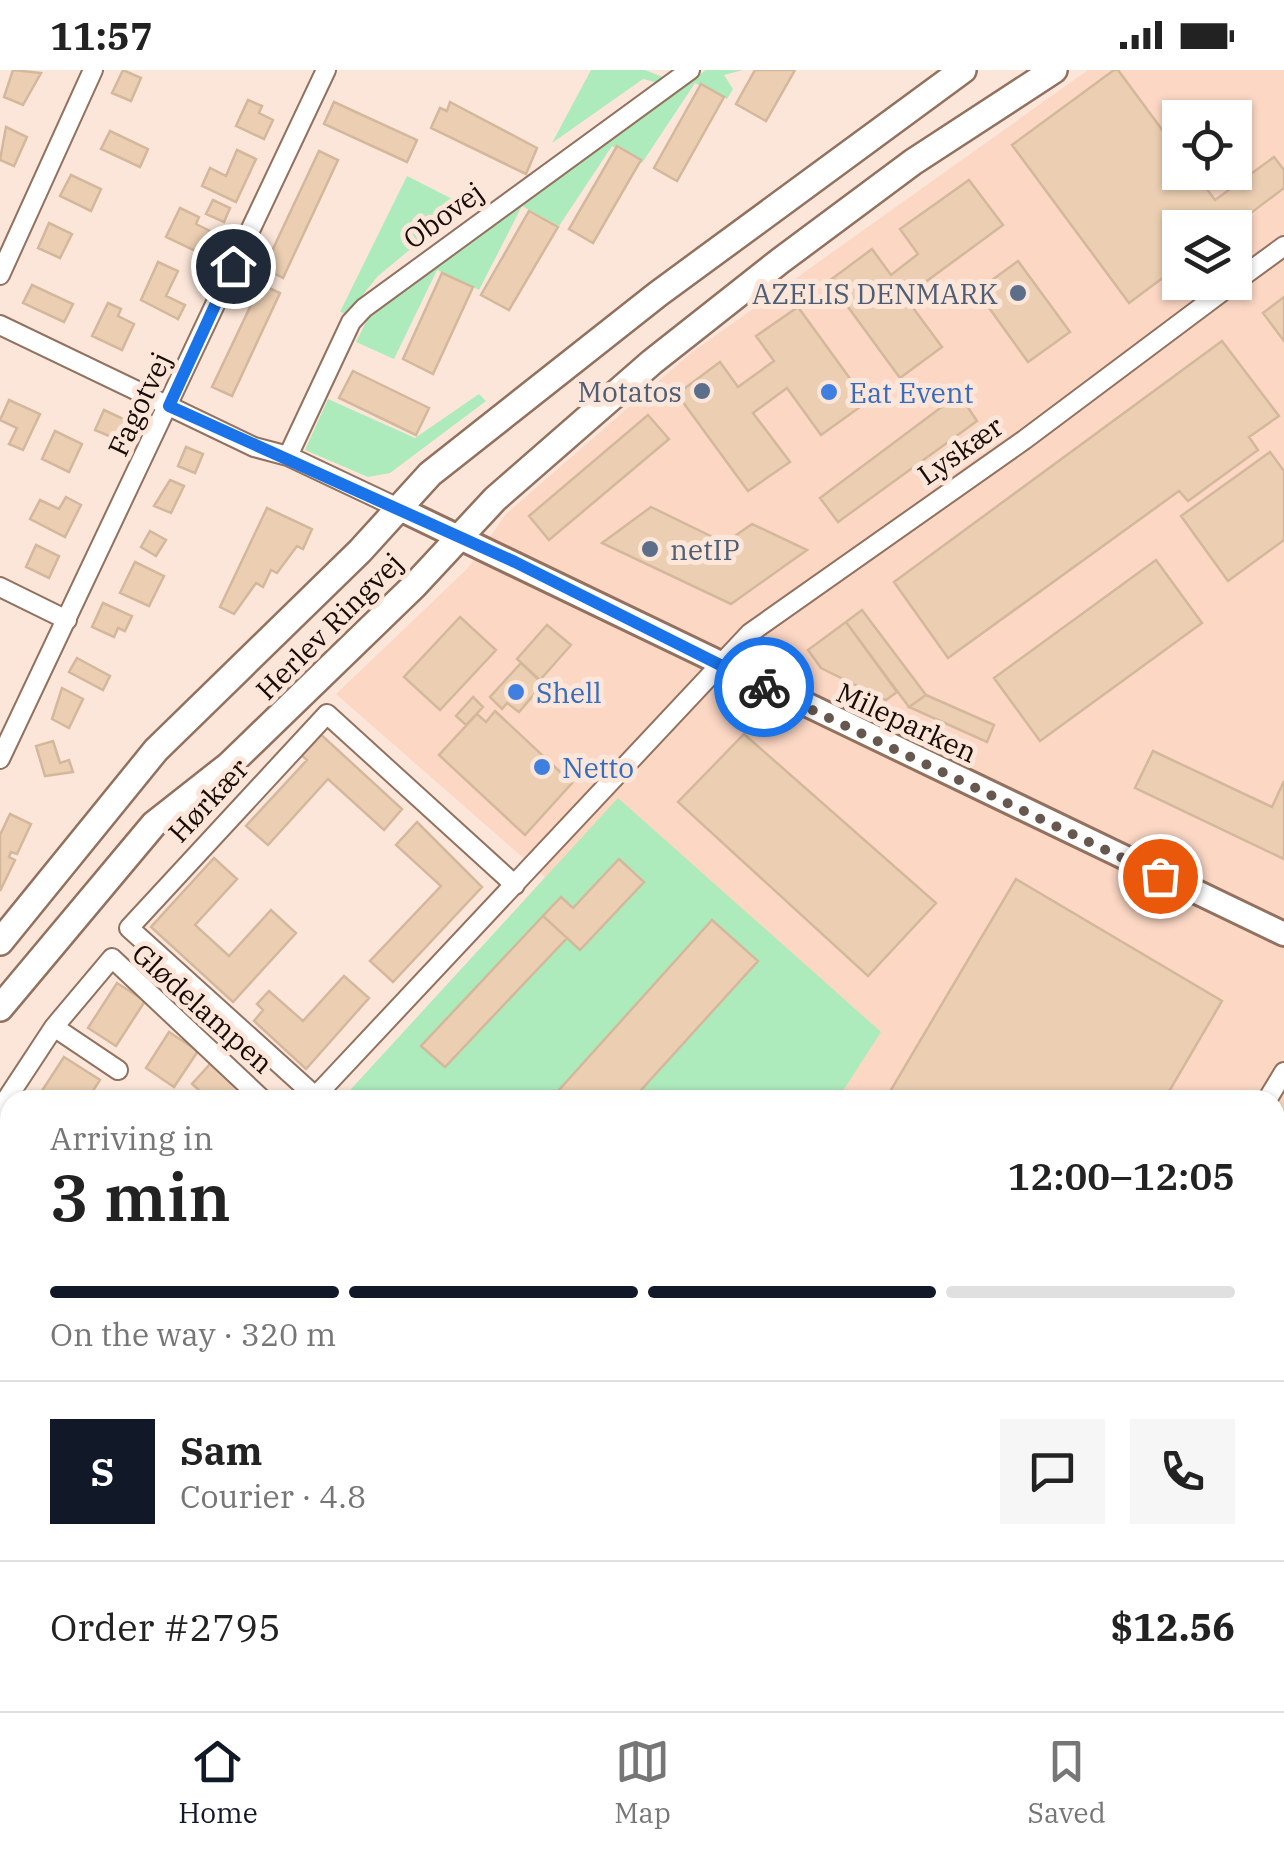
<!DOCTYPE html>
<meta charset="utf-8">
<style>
:root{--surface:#fff;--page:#f6f6f6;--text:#222;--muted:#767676;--line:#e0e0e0;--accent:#111827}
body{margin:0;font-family:"IBM Plex Serif",serif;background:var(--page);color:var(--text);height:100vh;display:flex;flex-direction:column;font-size:38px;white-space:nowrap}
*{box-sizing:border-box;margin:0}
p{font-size:32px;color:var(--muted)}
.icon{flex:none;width:55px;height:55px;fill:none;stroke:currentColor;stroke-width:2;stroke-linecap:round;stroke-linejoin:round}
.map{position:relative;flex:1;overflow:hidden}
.details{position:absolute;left:0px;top:1020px;width:1285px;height:622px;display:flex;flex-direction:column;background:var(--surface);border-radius:30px 30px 0 0;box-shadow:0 2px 8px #0004}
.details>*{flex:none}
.buttons{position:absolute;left:1162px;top:30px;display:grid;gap:20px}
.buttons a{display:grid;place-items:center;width:90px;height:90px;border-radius:0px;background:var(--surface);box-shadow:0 2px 8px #0004;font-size:50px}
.pin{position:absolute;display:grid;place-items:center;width:85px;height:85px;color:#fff;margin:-42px;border:5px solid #fff;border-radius:50%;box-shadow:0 2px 10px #0007}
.courier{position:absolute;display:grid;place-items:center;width:100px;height:100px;margin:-50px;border:8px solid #1a73e8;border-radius:50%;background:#fff;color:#222;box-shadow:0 2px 12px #0007}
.summary em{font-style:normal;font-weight:600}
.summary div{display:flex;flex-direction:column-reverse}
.summary{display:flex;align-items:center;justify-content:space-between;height:170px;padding:0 50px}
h1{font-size:65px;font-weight:600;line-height:75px}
.bar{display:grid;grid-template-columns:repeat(4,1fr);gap:15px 10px;align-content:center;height:120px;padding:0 50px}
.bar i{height:12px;border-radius:8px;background:var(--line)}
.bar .selected{background:var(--accent)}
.bar p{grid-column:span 4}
.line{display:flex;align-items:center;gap:25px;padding:0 50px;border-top:2px solid var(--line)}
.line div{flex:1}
.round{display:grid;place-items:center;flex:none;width:105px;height:105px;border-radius:0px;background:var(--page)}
.status{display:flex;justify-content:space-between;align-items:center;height:70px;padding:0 50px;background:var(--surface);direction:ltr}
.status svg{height:28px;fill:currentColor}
.dock{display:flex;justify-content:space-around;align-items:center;height:140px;border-top:2px solid var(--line);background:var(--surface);font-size:28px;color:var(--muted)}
.dock a{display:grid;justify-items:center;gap:5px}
.dock .selected{color:var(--accent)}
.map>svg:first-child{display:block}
</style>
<div class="status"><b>11:57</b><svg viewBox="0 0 49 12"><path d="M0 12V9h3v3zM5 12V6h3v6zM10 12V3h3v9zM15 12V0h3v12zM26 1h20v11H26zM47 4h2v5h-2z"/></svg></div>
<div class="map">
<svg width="1284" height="1641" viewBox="0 0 1284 1641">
<rect width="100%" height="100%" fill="#fce6d9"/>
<path fill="#fbd7c4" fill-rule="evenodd" d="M1088 0H1284V1641H932L936 1632H1275V1030H347L545 807 336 624 468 498 506 444 691 283ZM1180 48H1235V102H1180ZM1180 158H1235V212H1180Z"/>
<path fill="#adeabc" d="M591 0H645L665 8 659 13 643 9 552 73Z
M706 0H743L724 5 733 19 727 29 695 13 642 93 612 76 559 156 522 136 479 220 437 200 394 289 356 272 368 248Z
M407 106 464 135 378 206 347 244 340 242Z
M479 324 486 331 390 403 368 407 305 380 328 329 415 368Z
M618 728 881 962 837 1030H341Z"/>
<path fill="#eccfb3" stroke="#d4b89c" stroke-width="2.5" d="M13 0 41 3 23 35 4 27Z
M123 0 141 8 131 31 112 23Z
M755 0H795L766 51 736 34Z
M1114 0H1118L1180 84V102H1194L1215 130 1274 87 1284 100V118L1231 158H1180V195L1129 233 1012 75Z
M701 14 724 27 677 111 654 98Z
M248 30 262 36 259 43 273 50 264 69 236 56Z
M334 32 417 70 407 92 324 54Z
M450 32 537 78 526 104 431 58 440 38 447 41Z
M6 57 27 67 14 96 0 90Z
M110 61 148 79 140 97 101 79Z
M617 76 641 90 593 173 569 159Z
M237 80 256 89 236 132 202 116 210 98 226 106Z
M319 81 338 90 283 208 264 198Z
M71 105 101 119 91 141 60 126Z
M969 110 1003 155 905 227 942 277 900 308 829 211 872 179 891 205 918 184 900 159Z
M213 130 230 138 224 152 206 144Z
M180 138 199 147 196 154 218 165 208 187 166 167Z
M529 141 558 157 509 240 481 225Z
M49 153 72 164 60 188 38 178Z
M1018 191 1070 262 1028 292 977 221Z
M158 192 178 201 166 226 185 235 178 249 141 230Z
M442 203 473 217 433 304 403 289Z
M261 214 280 223 232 326 212 317Z
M32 215 73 234 64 252 23 233Z
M1284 227V271L1263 243Z
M108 233 121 239 118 246 134 254 122 280 92 266Z
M798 237 867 332 821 365 787 318 753 343 790 392 748 421 677 324 720 292 738 317 774 291 756 266Z
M1222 271 1279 346 1249 367 1258 380 1188 431 1179 421 948 588 894 512Z
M353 301 429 338 416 365 339 328Z
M959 324 977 351 838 452 820 428Z
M9 330 40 344 23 380 9 374 17 358 0 350Z
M104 340 132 353 123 372 95 360Z
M648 345 669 369 549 470 529 446Z
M55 361 82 374 69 402 42 389Z
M186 377 203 384 195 403 178 396Z
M1270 382 1284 401V470L1228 511 1181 446Z
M170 410 184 416 171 443 154 436Z
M66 427 81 435 65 467 30 449 40 430 59 439Z
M651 437 725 473 752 454 807 480 731 534 602 473Z
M267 438 312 459 303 479 297 476 277 503 271 500 263 517 256 513 234 544 220 537Z
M150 461 166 470 156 486 141 477Z
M36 475 59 486 49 508 26 497Z
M1156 490 1202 553 1040 671 994 608Z
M135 492 164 506 149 536 120 523Z
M103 533 132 546 125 561 118 558 114 567 92 557Z
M862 540 926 625 909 637 846 552Z
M460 547 496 580 440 640 404 607Z
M846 552 897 622 886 630 821 598 808 580Z
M547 555 571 575 540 610 517 589Z
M77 588 110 606 103 620 69 602Z
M521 593 543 614 519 642 507 633 502 639 490 627Z
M62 618 83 629 69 658 52 649Z
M926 625 994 655 987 672 909 637Z
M473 627 483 637 466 655 456 646Z
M495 641 572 713 525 765 439 685 477 644 486 652Z
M317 661 402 739 384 760 328 709 268 775 246 756 307 690 298 682Z
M744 664 936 833 868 906 678 732Z
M53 671 60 693 69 690 73 702 45 706 36 676Z
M1153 681 1272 737 1284 711V789L1135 718Z
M10 744 31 754 17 784 11 782 9 787 15 790 0 821V765Z
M417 752 482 817 393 912 370 891 441 816 396 775Z
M214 788 237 809 195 855 229 886 271 840 296 863 233 932 151 857Z
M619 789 644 812 580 880 543 846 561 827 573 838Z
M1016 809 1222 931 1164 1030H885Z
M543 846 567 868 445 997 421 976Z
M712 850 758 891 632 1030H550Z
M344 906 369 928 306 999 254 951 263 940 257 934 269 921 303 951Z
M117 913 145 931 116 976 88 958Z
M169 962 198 981 174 1017 146 998Z
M64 987 100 1010 87 1030H36Z
M211 993 252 1030H210L192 1014Z
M10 1070V1114L0 1130V1085Z
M1283 1080H1284V1195L1275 1191V1105Z
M0 1138 10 1145V1173L0 1166Z
M0 1203 10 1209V1234L0 1230Z
M0 1258 10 1268V1295L0 1288Z
M10 1359V1416L3 1426 0 1375Z
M1275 1370 1284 1375V1439L1275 1433Z
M389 1632H480L485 1641H384Z
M621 1632H681L695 1641H635Z
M827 1632H864L859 1641H822Z
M953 1632H988L1002 1641H948Z
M1082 1632H1156L1170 1641H1096Z"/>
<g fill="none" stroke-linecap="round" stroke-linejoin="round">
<g stroke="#92715f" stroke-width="22">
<path id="street" d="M0 205 93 0
M1235 212 1284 176
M0 255 254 377 288 386 398 438
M288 386 351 252 364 238 690 0
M0 517 67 550
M0 689 326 0
M54 957 118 1000
M315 1026 129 858 327 644 515 815
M312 1030 750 563 1024 370 1235 212
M1267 1030 1284 1002
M0 1039 54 957 112 888 263 1030
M0 1053 10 1060
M0 1453 10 1456
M0 1608 10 1620
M21 1632 28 1641
M563 1632 576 1641
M900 1641 905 1632"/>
</g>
<g stroke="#92715f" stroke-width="28">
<path id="secondary" d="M398 438 1284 864"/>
</g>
<g stroke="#92715f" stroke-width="30">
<path id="primary" d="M0 872 156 680 360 481 430 404 658 224 963 0
M0 938 154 754 229 695 414 516 495 429 652 292 780 191 913 92 1054 0"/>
</g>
<use href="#street" stroke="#fff" stroke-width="18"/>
<use href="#secondary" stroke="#fff" stroke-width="22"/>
<use href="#primary" stroke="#fff" stroke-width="25"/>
<path stroke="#41332c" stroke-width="2.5" d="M0 1514 10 1524
M0 1547 10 1556
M91 1632 101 1641
M119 1632 128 1641"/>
</g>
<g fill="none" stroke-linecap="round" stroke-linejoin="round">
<path stroke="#67584f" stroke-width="10" stroke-dasharray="0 18" d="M764 617 1160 806"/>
<path stroke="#1a73e8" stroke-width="12" d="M233 196 169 336 515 492 764 617"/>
</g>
<g fill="#5c6f8a" stroke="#fce6d9" stroke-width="4">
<circle cx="1018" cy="223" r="10"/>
<circle cx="702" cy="321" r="10"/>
<circle cx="650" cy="479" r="10"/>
</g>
<g fill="#3f7fe0" stroke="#fce6d9" stroke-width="4">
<circle cx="829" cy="322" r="10"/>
<circle cx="516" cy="622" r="10"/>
<circle cx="542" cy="697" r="10"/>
</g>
<g text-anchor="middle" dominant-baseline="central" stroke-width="10" stroke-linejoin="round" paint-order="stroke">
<g font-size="28" fill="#170b05" stroke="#fce6d9">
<text transform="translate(443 145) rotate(-36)">Obovej</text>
<text transform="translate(139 334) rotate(-65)">Fagotvej</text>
<text transform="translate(960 380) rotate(-35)">Lyskær</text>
<text transform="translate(329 556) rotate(-45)">Herlev Ringvej</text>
<text transform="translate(907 652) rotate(25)">Mileparken</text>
<text transform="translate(208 730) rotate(-47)">Hørkær</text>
<text transform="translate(203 938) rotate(42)">Glødelampen</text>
</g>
<g font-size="28" fill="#4e5e75" stroke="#fce6d9" text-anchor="end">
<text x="998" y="223">AZELIS DENMARK</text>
<text x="682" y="321">Motatos</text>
<text x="670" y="479" text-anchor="start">netIP</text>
</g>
<g font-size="28" fill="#366cbe" stroke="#fce6d9" text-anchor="start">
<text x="849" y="322">Eat Event</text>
<text x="536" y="622">Shell</text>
<text x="562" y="697">Netto</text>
</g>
</g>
</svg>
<div class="buttons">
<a><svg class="icon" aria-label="locate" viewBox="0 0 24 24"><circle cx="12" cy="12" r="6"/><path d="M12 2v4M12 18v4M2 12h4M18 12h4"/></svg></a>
<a><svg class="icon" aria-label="layers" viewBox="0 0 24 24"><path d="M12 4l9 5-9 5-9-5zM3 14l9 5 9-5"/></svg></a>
</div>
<div class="pin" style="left:1160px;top:806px;background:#ea580c"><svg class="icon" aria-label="bag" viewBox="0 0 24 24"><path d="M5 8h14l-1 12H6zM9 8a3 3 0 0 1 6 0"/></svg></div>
<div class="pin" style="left:233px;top:196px;background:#1f2937"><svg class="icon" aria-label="home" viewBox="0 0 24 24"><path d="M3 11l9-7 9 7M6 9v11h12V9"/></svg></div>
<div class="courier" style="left:764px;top:617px"><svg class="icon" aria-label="bike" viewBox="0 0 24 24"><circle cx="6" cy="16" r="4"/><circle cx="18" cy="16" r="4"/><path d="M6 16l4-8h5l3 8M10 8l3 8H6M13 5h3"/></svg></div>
<section class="details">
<div class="summary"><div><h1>3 min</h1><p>Arriving in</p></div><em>12:00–12:05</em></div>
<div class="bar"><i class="selected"></i><i class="selected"></i><i class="selected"></i><i></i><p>On the way · 320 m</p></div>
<div class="line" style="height:180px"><b class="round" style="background:var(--accent);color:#fff">S</b><div><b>Sam</b><p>Courier · 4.8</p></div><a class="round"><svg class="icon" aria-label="chat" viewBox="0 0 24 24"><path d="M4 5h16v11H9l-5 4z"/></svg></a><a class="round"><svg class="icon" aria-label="phone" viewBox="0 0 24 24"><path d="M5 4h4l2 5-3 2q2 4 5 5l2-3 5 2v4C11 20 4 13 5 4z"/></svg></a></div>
<div class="line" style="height:130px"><div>Order #2795</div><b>$12.56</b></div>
</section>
</div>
<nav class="dock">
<a class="selected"><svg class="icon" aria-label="home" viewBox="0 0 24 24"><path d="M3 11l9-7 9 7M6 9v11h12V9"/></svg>Home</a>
<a><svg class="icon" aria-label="map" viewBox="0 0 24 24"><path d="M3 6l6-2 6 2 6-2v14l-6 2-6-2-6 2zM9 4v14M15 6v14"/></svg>Map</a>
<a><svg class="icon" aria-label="saved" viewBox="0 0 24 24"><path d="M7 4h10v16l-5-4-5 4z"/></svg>Saved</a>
</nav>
